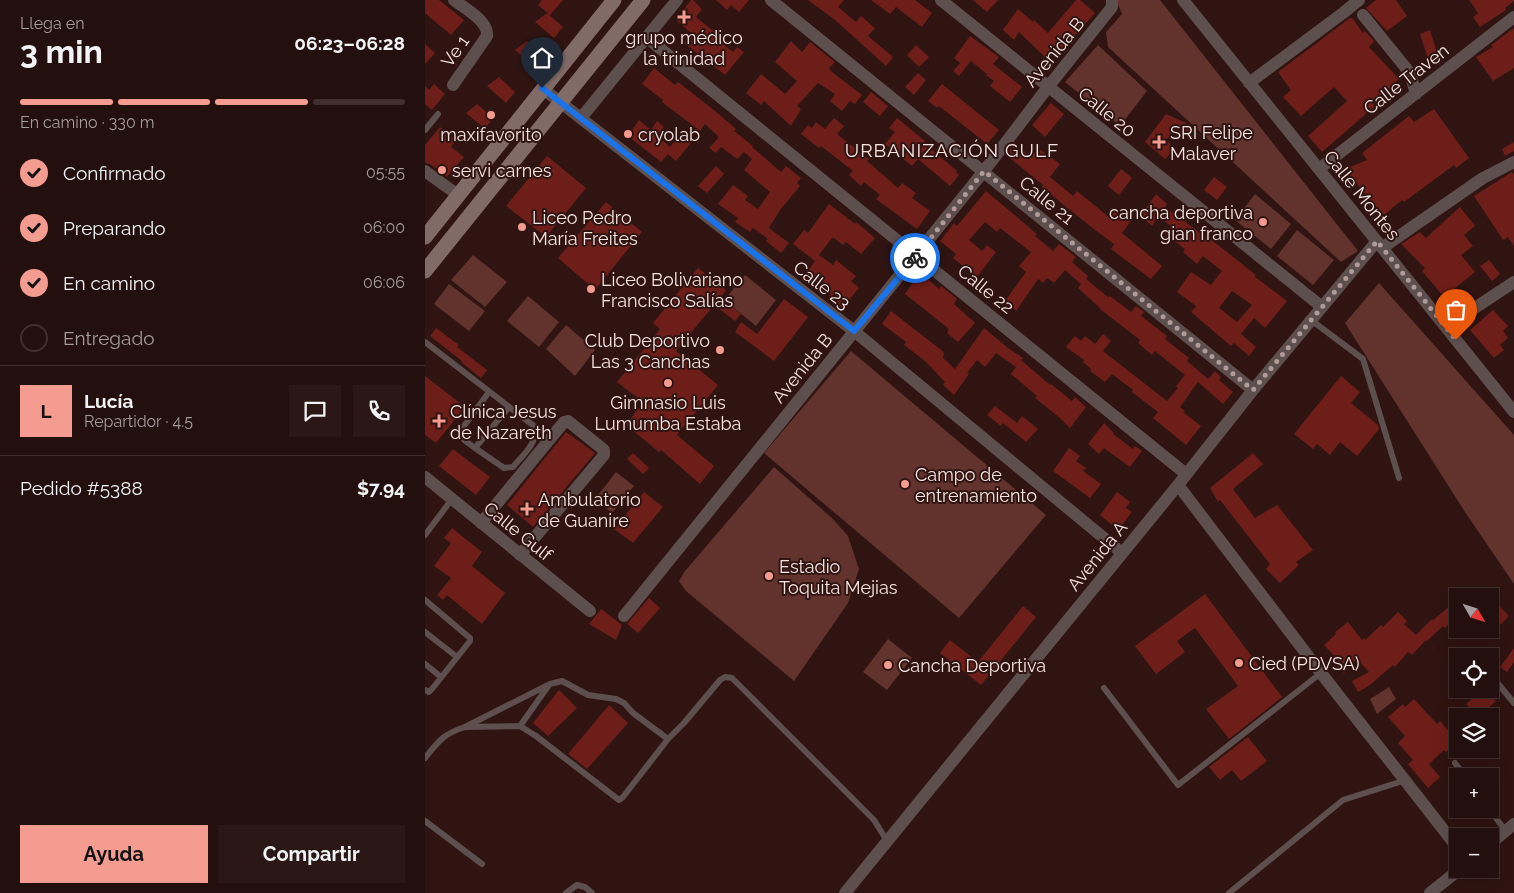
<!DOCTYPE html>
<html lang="es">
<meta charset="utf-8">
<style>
:root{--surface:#230f0d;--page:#2b1816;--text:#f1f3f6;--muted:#a39c9d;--line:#402f2e;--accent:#f59c91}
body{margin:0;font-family:Raleway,sans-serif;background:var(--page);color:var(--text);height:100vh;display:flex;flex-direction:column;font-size:19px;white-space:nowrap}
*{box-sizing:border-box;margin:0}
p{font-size:16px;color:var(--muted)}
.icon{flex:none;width:28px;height:28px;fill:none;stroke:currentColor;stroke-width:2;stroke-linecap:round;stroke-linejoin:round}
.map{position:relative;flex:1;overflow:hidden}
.side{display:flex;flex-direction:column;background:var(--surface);width:425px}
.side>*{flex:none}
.needle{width:32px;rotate:129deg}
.tools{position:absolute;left:1024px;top:588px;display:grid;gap:10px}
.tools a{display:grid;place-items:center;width:50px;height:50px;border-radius:0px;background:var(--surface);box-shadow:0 5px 20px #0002,0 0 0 1px var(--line);font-size:25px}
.pin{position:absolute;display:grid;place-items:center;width:42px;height:42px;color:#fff;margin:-51px -21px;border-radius:50% 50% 50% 0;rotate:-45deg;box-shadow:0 0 5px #0007}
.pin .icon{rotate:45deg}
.courier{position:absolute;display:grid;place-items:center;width:50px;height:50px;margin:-25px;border:4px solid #1a73e8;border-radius:50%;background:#fff;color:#222;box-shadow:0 1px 6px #0007}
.head em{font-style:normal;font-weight:700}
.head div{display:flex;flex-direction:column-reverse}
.head{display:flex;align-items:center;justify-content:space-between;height:85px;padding:0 20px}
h1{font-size:32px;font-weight:700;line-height:38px}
.bar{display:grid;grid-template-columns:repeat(4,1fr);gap:8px 5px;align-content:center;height:60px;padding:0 20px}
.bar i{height:6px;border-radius:4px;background:var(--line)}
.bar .selected{background:var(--accent)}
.bar p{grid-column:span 4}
.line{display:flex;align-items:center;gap:12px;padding:0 20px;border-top:1px solid var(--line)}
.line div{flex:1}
.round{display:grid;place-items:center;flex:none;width:52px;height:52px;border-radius:0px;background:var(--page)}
ol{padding:0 20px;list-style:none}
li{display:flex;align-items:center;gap:15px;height:55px}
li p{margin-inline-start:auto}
li .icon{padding:5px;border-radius:50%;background:var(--accent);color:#111;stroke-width:4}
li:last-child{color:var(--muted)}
li i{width:28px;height:28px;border:2px solid var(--line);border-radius:50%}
.button{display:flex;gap:10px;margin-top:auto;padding:10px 20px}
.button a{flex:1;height:58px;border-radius:0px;background:var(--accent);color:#111;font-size:20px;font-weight:700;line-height:58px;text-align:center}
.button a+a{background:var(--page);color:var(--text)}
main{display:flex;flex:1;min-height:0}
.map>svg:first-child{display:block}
</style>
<main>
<section class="side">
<div class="head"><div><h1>3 min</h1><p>Llega en</p></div><em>06:23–06:28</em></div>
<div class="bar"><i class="selected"></i><i class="selected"></i><i class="selected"></i><i></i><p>En camino · 330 m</p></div>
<ol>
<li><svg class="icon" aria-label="check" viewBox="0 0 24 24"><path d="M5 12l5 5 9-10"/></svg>Confirmado<p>05:55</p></li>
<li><svg class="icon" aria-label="check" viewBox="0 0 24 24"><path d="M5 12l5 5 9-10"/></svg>Preparando<p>06:00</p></li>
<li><svg class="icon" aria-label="check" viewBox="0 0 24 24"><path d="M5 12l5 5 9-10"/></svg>En camino<p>06:06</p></li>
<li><i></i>Entregado</li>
</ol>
<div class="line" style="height:90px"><b class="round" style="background:var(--accent);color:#111">L</b><div><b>Lucía</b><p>Repartidor · 4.5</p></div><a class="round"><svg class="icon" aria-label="chat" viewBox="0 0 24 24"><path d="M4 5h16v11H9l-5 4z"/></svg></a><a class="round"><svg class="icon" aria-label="phone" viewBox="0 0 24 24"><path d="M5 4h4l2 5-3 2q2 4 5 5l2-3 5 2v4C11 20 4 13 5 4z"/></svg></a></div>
<div class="line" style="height:65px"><div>Pedido #5388</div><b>$7.94</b></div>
<div class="button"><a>Ayuda</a><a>Compartir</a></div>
</section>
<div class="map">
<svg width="1089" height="893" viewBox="0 0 1089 893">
<rect width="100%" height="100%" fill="#2f1411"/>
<path fill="#62322c" d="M691 0H735L933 251 916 262 683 47 681 32 697 14Z
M673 45 722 91 695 126 640 82Z
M830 194 866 224 846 249 810 220Z
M872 230 909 260 888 285 852 256Z
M48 255 82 282 60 307 26 280Z
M320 275 351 300 331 326 299 300Z
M954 283 1089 435V584L1040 512 920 323Z
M24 284 60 311 44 331 9 304Z
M103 296 134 322 114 347 82 321Z
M141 325 170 350 150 376 121 349Z
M426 351 621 515 534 618 339 453Z
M349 467 408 519 423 536 434 569 423 603 369 681 261 591 254 581 260 571Z
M191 472 209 486 187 513 170 499Z
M463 639 487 658 462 690 438 672Z
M964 687 971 699 952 714 945 699Z"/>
<path fill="#6e1e19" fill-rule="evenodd" d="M0 0H14L39 20 26 35 0 13Z
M117 0H138L125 15 113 5Z
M266 0H268L277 9 271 17 292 34 289 37 308 52 312 47 319 52 300 75 259 43 267 34 251 20Z
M291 0H324L314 12 306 5 302 10Z
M383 0H419L413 7 431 22 436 16 450 28 443 36 468 57 461 66 410 20Z
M446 0H490L507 13 497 27 471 7 465 14Z
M548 0H573L562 12Z
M651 0H655L670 13 637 50 634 47 623 60 594 32 589 40 578 30 593 9 608 22 609 20 623 33Z
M951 0H971L982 16 962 31 941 8Z
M1044 0H1089V1L1080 8 1081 10 1055 27 1048 17 1053 13Z
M122 13 138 27 129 38 110 22Z
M925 18H927L938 33 940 31 949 41 944 47 974 79 948 104 950 106 897 152 883 136 922 101 909 87 876 116 858 97 866 90 853 72Z
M1089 28V68L1068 81 1051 57 1068 47 1066 45Z
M1005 30 1014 59 1004 62 995 34Z
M545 36 574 57 568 64 597 87 585 102 565 86 569 81 561 75 562 74 546 61 534 76 528 71 535 63 529 58Z
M102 41 118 56 109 67 90 50Z
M366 41 377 52 385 42 410 62 404 68 407 72 437 95 430 104 425 101 417 111 405 101 410 94 393 83 372 106 376 109 366 126 339 101 336 105 321 93 336 74 360 94 372 81 350 62Z
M0 44 10 53 0 64Z
M491 45 504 57 494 67 482 55Z
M229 68 250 85 253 82 290 111 311 129 309 131 328 146 327 147 356 172 361 166 376 178 372 183 375 186 355 210 344 228 364 243 356 253 341 241 343 239 328 228 325 232 310 222 313 218 293 204 308 185 323 196 320 200 333 209 345 192 319 170 327 159 319 152 312 159 296 147 291 153 284 148 294 137 280 124 275 131 237 102 238 100 217 84Z
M493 73 501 80 489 95 480 87Z
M74 77 90 92 81 103 62 86Z
M9 84 20 94 7 110 0 104V86L4 90Z
M517 84 574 130 562 144 514 106 512 108 503 101Z
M446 92 463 106 455 116 438 102Z
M626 103 639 114 620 137 607 125Z
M52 104 68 118 60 129 41 113Z
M1009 109 1044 158 1031 168 1029 165 979 202 977 200 958 216 920 169 942 160 937 153 984 116 989 122Z
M741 114 770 127 761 135 750 129 742 140 749 150 740 159 720 142Z
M409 118 419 126 412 134 444 159 442 161 473 188 477 183 491 193 487 198 505 211 492 229 451 199 455 195 439 182 436 186 424 175 428 171 396 146 394 148 376 134 383 125 387 128 391 122 400 129Z
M472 118 500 141 499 143 532 171 531 172 534 175 525 186 493 159 487 166 460 144 470 132 464 128Z
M214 120 226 130 232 121 239 127 232 136 245 147 255 134 266 143 251 161 243 154 236 162 203 136Z
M15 127 31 140 26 147 39 157 22 177 5 164 0 163V145Z
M1089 142V151L1080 156 1077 149Z
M590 144 606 157 613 148 635 164 625 177 648 196 652 191 685 218 690 211 706 221 697 233 737 266 726 279 686 249 689 244 670 230 640 206 617 187 618 185 581 155Z
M122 156 161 188 121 237 81 206Z
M291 166 299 174 282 193 273 186Z
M696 169 707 178 694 195 683 186Z
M1087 172 1089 175V246L1083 237 1078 240 1049 196Z
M789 177 802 187 792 200 779 190Z
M561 191 612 234 610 236 628 251 634 244 651 257 647 262 663 276 661 279 683 297 685 296 706 312 711 306 719 312 716 316 742 336 740 339 764 358 762 361 783 379 790 371 796 377 794 380 808 392 798 404 773 382 755 407 760 411 758 412 776 426 761 445 728 418 733 412 707 392 708 390 687 374 680 382 665 371 666 369 658 362 659 360 641 347 650 336 656 341 660 336 670 344 678 334 686 341 678 351 742 401 753 388 751 386 760 375 730 351 727 355 713 343 715 340 675 309V308L653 288 656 284 640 270 629 283 622 278 618 283 613 279 591 311 580 301 601 272 594 266 606 252 575 228 572 232 560 222 544 240 557 251 562 245 571 252 552 277 528 258 531 254 515 241 529 223 532 226Z
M731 194 742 204 740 207 774 232 775 231 831 275 829 276 862 301 840 328 829 318 816 334 831 347 824 356 809 343 806 346 766 312 771 306 752 292 766 272 786 285 797 271 778 256 772 264 758 252 760 249 740 234 746 226 733 216 727 226 715 216ZM807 291 827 305 812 322 794 308Z
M181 202 217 232 170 290 133 258Z
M404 204 430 224 431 222 450 238 436 254 421 242 418 245 409 238H407L394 255 408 265 411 260 431 276 426 281 434 288 417 308 404 296 406 294 380 275 390 261 368 244 379 230 383 233Z
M1035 207 1050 226 1039 235 1048 246 1036 255 1050 272 1019 297 997 271 1000 268 976 244 995 232 1001 238Z
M1064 260 1075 274 1067 281 1055 266Z
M273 268 301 290 295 298 316 314 310 321 289 305 251 351 293 385 252 435 289 466 275 484 236 450 234 452 201 425 218 402 192 382 235 329 228 323Z
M495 272 514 289 516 286 532 299 529 304 550 323 533 342 522 333 524 329 480 294Z
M359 299 383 317 349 361 310 332 316 322 332 334Z
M1068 310 1083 326 1078 331 1083 338 1075 345 1079 350 1069 358 1045 330Z
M466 311 515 349 519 353 518 358 530 369 559 328 583 348 598 358 596 360 625 385 626 384 647 401 650 397 661 407 645 428 635 418 610 398 612 396 586 374 591 367 571 353 560 367 552 360 542 373 544 374 529 395 518 385 520 382 500 361 479 345 481 342 457 324Z
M11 328 34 345 32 347 62 370 56 378 36 362 37 361 5 336Z
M0 376 40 407 11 443 0 435Z
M916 376 935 392 926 403 953 425 954 429 932 456 915 442 905 455 892 444 888 449 869 434Z
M570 406 592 423 597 416 613 429 601 442 578 423 576 426 562 415Z
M679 423 689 433 688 434 708 449 710 446 717 451 705 467 679 448 674 454 663 444Z
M141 432 170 453 108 527 82 505Z
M644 448 655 456 651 461 661 468 658 471 676 484 665 498 628 471Z
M28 449 65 477 51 495 14 466Z
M208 453 224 468 218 474 202 459Z
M828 453 838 464 808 489 830 518 852 505 888 550 871 562 874 565 855 583 841 569 845 564 795 500 793 502 785 488Z
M219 492 238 507 208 543 189 529Z
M692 492 705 502 701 508 707 512 693 530 675 515Z
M27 528 57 552 47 566 80 593 57 624 22 595 18 600 12 595 26 578 9 566 26 543 19 538Z
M780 594 857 697 804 739 781 709 813 686 770 628 752 641 760 652 731 674 710 646Z
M1065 596 1084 616 1076 624 1065 613Z
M224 598 235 608 213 633 202 624Z
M1032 600V616L1020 628 1018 626 1002 641 1001 640 987 655 983 652 970 667 968 665 945 685 933 692 927 681 944 672 932 659 919 673 909 664 913 660 899 645 911 634 910 632 923 622 937 640 939 638 940 640 956 625 958 627 973 612 982 621 979 624 991 635 1007 619 1008 620Z
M598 606 611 617 556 685 515 653 525 640 553 662Z
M176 609 197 625 191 640 164 624Z
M1089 648V662L1082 672 1075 667Z
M1059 689 1071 701 1054 716H1035L1045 708 1041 704Z
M134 690 152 708 123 736 108 723Z
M989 699 1012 724 1015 721 1032 741 1021 752 1019 750 1004 764 1015 777 1003 788 983 764 988 760 973 743 980 736 963 717 978 704 980 707Z
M184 705 203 723 162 769 143 754Z
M823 737 842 761 816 781 807 770 795 780 784 767Z"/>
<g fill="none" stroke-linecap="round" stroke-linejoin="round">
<path stroke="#5d4f4d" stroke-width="6" d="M0 130 13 114
M886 320 938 359 974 478
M0 342 109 426C115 441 97 456 88 467L79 468 50 448 84 407
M50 448C44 443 34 439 36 430L64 392
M0 535 27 499
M0 600 45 638V641L7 689 4 692 0 690
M0 632 32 657
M0 664 16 677
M1065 674 1089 703
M679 688 753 785 896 673
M95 726 124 685
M41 727 95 726 111 736 194 800 198 797 243 739
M0 758C14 741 18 734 40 727L125 684 137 681 163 695 191 699 199 703 208 713 243 739 259 723 295 680 300 677 307 678 449 820 462 841
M1030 763 1040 776
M1064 809 1081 831
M0 821 57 864
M141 893 152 885 160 887 167 893
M804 893 918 800 981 780"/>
<path stroke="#5d4f4d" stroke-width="12" d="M346 0 828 390
M516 0 897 307
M758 0 1089 412
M938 15 985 73 991 94
M221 37 761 474
M824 83 918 13 934 0
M28 85 62 36C64 21 39 8 29 0
M117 88 429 331 697 553
M156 118 252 0
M894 169 1089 17
M0 171 33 195
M957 248 1058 178 1089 162
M1021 327 1089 282
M0 477 165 611
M753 485 896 673 1032 847
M56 523 139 422 143 421 179 450V455L95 555
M199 616 559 171 623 87 687 7V0
M1065 844 1089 824
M420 893 753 485 828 390 952 241
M1005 893 1035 869"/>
<path stroke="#816b67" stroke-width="15" d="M0 237 189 0
M0 271 218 0"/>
</g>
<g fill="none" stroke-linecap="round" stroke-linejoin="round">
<path stroke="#b19b98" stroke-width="5" stroke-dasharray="0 9" d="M490 258 559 171 828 390 952 241 1031 340"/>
<path stroke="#1a73e8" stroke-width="6" d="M117 88 429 331 490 258"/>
</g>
<g fill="#f59c91" stroke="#2f1411" stroke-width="2">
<path d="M256.5 9.5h5v5h5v5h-5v5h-5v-5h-5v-5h5z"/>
<circle cx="66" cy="115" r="5"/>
<circle cx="203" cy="134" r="5"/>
<path d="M731.5 134.5h5v5h5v5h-5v5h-5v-5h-5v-5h5z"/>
<circle cx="17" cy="170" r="5"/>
<circle cx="838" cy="222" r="5"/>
<circle cx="97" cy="227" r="5"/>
<circle cx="166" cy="289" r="5"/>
<circle cx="295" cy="350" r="5"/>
<circle cx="243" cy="383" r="5"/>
<path d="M11.5 413.5h5v5h5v5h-5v5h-5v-5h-5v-5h5z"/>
<circle cx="480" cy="484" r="5"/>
<path d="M99.5 501.5h5v5h5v5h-5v5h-5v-5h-5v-5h5z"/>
<circle cx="344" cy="576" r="5"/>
<circle cx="814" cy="663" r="5"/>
<circle cx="463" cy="665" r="5"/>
</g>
<g text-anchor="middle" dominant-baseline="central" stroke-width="4" stroke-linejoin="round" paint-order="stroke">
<g font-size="18" fill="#f7e4e1" stroke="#2f1411" text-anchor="start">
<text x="259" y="37" text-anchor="middle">grupo médico<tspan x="259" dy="21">la trinidad</tspan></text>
<text x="745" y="132">SRI Felipe<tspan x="745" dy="21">Malaver</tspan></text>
<text x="66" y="134" text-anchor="middle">maxifavorito</text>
<text x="213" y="134">cryolab</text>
<text x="27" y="170">servi carnes</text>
<text x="828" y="212" text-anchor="end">cancha deportiva<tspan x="828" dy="21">gian franco</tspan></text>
<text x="107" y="217">Liceo Pedro<tspan x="107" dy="21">María Freites</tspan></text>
<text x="176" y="279">Liceo Bolivariano<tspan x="176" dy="21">Francisco Salías</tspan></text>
<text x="285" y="340" text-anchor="end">Club Deportivo<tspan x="285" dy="21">Las 3 Canchas</tspan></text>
<text x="243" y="402" text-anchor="middle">Gimnasio Luis<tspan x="243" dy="21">Lumumba Estaba</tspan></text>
<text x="25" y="411">Clínica Jesus<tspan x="25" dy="21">de Nazareth</tspan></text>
<text x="490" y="474">Campo de<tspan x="490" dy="21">entrenamiento</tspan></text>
<text x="113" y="499">Ambulatorio<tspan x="113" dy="21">de Guanire</tspan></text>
<text x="354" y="566">Estadio<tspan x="354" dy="21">Toquita Mejias</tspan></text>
<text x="824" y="663">Cied (PDVSA)</text>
<text x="473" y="665">Cancha Deportiva</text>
</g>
<g font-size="18" fill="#f7e4e1" stroke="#2f1411">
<text transform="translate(30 51) rotate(-55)">Ve 1</text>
<text transform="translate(629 52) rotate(-51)">Avenida B</text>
<text transform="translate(981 79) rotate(-38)">Calle Traven</text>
<text transform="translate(682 112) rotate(39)">Calle 20</text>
<text transform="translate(937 195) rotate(51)">Calle Montes</text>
<text transform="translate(622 200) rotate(39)">Calle 21</text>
<text transform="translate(397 285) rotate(38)">Calle 23</text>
<text transform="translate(561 289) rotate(39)">Calle 22</text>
<text transform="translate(377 368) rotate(-51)">Avenida B</text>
<text transform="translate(93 531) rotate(39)">Calle Gulf</text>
<text transform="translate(672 556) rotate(-51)">Avenida A</text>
</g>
<g font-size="19" letter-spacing="1" fill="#f7e4e1" stroke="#2f1411">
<text x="527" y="150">URBANIZACIÓN GULF</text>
</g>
</g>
</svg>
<div class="tools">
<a><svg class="needle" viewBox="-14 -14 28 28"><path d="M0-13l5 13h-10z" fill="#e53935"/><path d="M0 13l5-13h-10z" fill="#a39c9d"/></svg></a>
<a><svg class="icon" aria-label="locate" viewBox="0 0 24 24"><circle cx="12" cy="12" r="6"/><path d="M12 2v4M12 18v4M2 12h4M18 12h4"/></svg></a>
<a><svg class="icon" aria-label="layers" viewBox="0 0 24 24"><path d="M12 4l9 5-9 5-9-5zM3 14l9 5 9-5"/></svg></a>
<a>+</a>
<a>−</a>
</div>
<div class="pin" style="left:1031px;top:340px;background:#ea580c"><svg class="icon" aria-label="bag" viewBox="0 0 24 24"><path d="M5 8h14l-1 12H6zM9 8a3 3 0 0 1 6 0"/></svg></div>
<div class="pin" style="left:117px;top:88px;background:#1f2937"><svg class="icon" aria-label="home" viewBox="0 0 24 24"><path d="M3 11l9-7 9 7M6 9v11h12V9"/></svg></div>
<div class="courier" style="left:490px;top:258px"><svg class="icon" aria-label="bike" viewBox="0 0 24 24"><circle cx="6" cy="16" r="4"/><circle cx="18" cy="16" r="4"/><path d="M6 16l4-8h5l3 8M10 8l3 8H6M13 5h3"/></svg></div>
</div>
</main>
